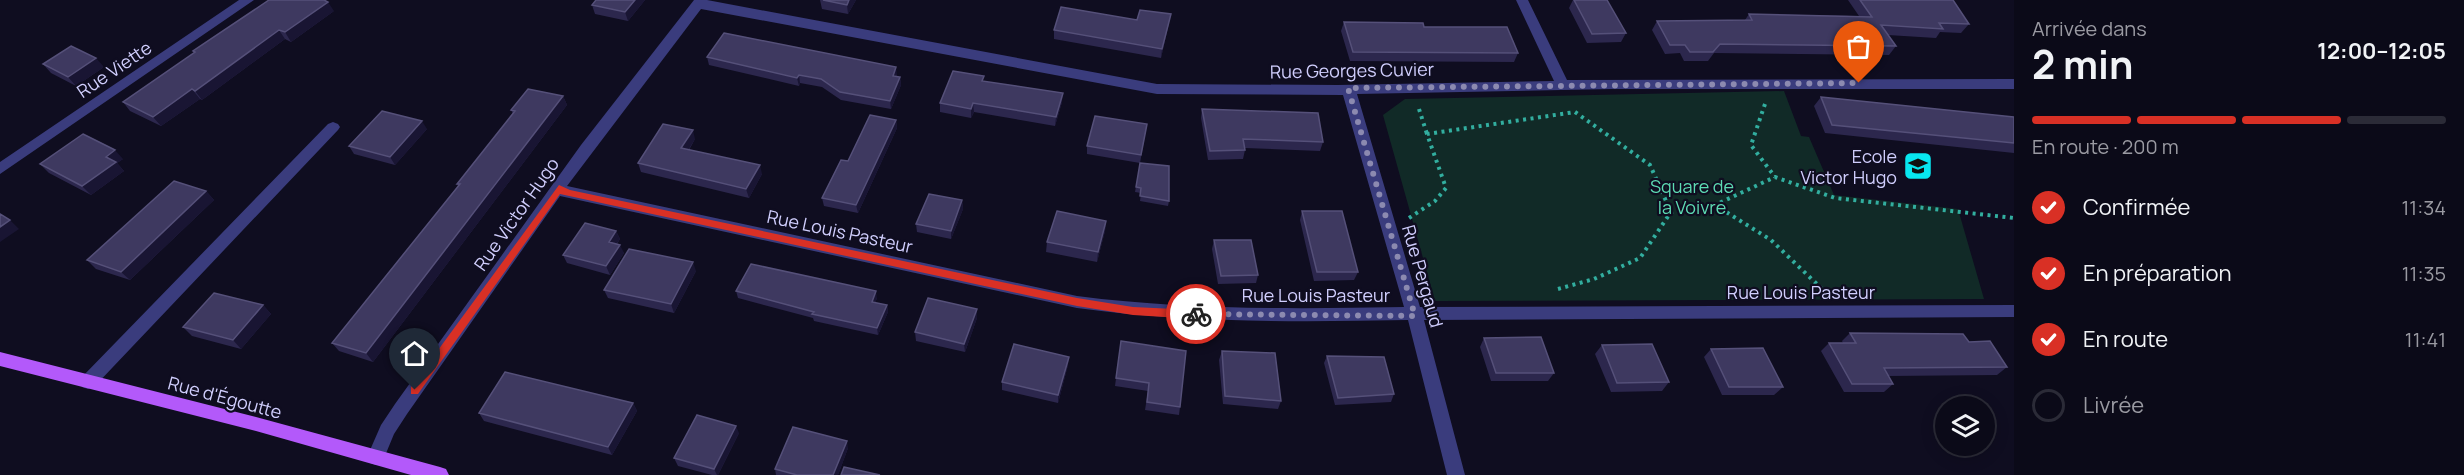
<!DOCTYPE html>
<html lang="fr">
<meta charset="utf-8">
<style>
:root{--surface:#0b0a18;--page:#141321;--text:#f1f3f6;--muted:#9a9aa2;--line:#2b2b37;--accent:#d93025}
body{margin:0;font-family:Manrope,sans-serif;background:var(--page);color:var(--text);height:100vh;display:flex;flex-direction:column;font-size:22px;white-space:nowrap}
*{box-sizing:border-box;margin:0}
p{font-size:20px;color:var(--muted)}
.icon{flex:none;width:33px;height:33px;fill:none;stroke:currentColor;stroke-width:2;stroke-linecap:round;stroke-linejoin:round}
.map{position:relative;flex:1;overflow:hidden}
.sheet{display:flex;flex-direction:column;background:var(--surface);width:450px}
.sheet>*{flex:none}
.controls{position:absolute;left:1935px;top:396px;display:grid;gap:12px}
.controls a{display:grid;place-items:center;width:60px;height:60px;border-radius:50%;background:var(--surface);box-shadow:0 3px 15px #0003,0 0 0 2px var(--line);font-size:30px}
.pin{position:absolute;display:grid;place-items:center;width:51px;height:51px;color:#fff;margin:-62px -26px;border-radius:50% 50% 50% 0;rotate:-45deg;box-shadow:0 0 6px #0007}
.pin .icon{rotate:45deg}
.courier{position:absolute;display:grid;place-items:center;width:60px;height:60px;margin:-30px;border:4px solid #d93025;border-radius:50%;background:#fff;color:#222;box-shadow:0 2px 8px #0007}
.overview em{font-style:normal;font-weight:700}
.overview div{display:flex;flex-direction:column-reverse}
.overview{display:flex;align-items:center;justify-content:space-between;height:102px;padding:0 18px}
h1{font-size:39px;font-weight:700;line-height:45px}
.bar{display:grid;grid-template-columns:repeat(4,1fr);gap:9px 6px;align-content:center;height:72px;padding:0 18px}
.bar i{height:8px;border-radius:4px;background:var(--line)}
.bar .selected{background:var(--accent)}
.bar p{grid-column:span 4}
ol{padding:0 18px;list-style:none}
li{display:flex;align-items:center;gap:18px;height:66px}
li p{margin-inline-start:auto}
li .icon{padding:6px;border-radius:50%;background:var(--accent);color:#fff;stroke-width:4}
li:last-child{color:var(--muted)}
li i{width:33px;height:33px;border:3px solid var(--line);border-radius:50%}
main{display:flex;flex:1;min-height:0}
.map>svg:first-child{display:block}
</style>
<main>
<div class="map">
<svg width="2014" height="475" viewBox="0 0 2014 475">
<rect width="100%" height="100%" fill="#0f0d20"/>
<path fill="#112a27" d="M1784 91 1801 136 1809 137 1834 195 1958 209 1984 299 1435 301 1383 115 1405 99Z"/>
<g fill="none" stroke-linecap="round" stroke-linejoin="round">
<path stroke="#32ae9f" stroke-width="4" stroke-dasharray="3 4.5" stroke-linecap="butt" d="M1765 104 1751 145 1775 177
M1419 109 1427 134
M1575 112 1650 165 1671 212
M1409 218 1435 201 1446 188 1427 134 1575 112
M1558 289 1594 279 1640 258 1671 212 1715 205
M1822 289 1771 240 1715 205 1775 177 1835 198 2014 218"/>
<path fill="#3a3c7d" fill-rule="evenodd" d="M239 0H254L0 174V162Z
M694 0H707L1157 84 1338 85 1554 81 1516 0H1528L1567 80 2014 79V89H1612L1357 94 1420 307 2014 305V317L1424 320 1465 475H1447L1408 320C1297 322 1187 323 1077 308L560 196 407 414 394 434 382 463 376 465 370 463 367 457 381 425 395 404 581 145ZM701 9 1157 94 1343 95 1404 307C1295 309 1186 310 1077 296L567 186Z
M333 122 338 124 340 127 338 130 94 387 88 389 82 387 80 382 82 377 328 124Z"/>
<path fill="#b359fa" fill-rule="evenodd" d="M0 352 256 417 440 467 446 469 449 475H411L256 431 0 366Z"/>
</g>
<path fill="#2c274d" d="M596 0H645L628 21 595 14 592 5Z
M820 0H856L848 14 822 9Z
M1573 0H1607L1626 33 1621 42 1587 43 1569 8Z
M1848 0H1953L1969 24 1961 33 1940 32 1936 38 1888 35 1896 46 1889 55 1714 53 1708 61H1684L1680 53 1665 54 1652 30 1657 21 1745 20 1749 14 1859 16Z
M334 11 291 42 285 39 202 100 200 99 161 126 130 111 123 102 194 53 193 51Z
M1137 20 1169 23 1161 58 1054 39V30Z
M1344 22 1424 27 1518 53 1514 62 1350 61 1341 31Z
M707 57 897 75V76L900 77 901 85 891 109 841 100 822 87 800 83 799 86 709 65Z
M43 64 104 67 76 86 51 73Z
M984 81 1062 102 1055 126 974 112 971 118 940 112V103Z
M563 96 567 105 373 362 339 351 332 343 458 186 457 184 513 114 511 110Z
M1821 97 2014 117V153L1825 133 1814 106Z
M1202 109 1323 142 1320 151 1245 148V150L1243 159 1208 160 1201 118Z
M896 120 897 128 858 213 824 206 822 198 848 161Z
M1147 124 1140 163 1087 154V146Z
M427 129 395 165 354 154 349 146Z
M695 139 689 150 762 174 749 198 641 172 638 163Z
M123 159 117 163 124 171 91 195 49 173 40 164Z
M1140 163 1169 201 1168 206 1140 201 1141 193 1135 192Z
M206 191 214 200 130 280 96 269 87 260Z
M962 200 963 209 951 239 917 232 916 224Z
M1302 211 1358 272 1354 280 1314 281 1300 220Z
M1106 221 1105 231 1097 262 1046 252 1047 242Z
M616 231 620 239 617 244 624 253 610 275 567 263 563 255Z
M1214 240 1258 275 1256 283 1218 284 1212 249Z
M696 271 674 313 608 298 604 290Z
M736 291 877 298 875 303 887 305 888 312 878 335 814 321 813 318 738 298Z
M263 305 271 314 241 349 192 336 183 327Z
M977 309V318L965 352 916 341 915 332Z
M1850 333 1969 342 2007 367 1997 375 1888 376 1893 384 1884 392H1844L1821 351 1829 343H1843L1842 341Z
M1484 338 1554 373 1548 381H1491L1480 347Z
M1121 341 1180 407 1179 415 1145 410 1148 391 1115 386Z
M1602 345 1669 382 1662 391 1611 392 1595 354Z
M1711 349 1783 387 1774 395H1722L1704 357Z
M1222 351 1281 401 1278 409 1223 404 1219 360Z
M1327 356 1394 394 1391 402 1335 405 1324 363Z
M1068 365 1058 403 1002 390V382Z
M633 403 637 411 612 455 484 421 479 413Z
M739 433 718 475H712L678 466 674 458Z
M848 448 838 475H776L775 469Z"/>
<path fill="#191533" d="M635 0H645L628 21 625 12Z
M849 0H856L848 14 847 5Z
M328 2 334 11 291 42 285 32Z
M1171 14 1169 23 1161 58 1162 49Z
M279 30 285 39 202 100 195 91Z
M96 58 104 67 76 86 68 77Z
M896 67 897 75 894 83 893 76Z
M799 75 800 83 799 86 797 78Z
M900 77 901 85 891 109 890 101Z
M192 89 200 99 161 126 153 117Z
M1063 93 1062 102 1055 126 1056 117Z
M563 96 567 105 373 362 366 353Z
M973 103 974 112 971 118V109Z
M896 120 897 128 858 213 856 205Z
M422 121 427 129 395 165 390 157Z
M693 130 695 139 684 157 681 148Z
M115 150 123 159 117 163 124 171 91 195 82 186 106 157Z
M760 165 762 174 749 198 746 189Z
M206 191 214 200 130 280 121 272Z
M962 200 963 209 951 239V231Z
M10 220 19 229 0 242V227Z
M1106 221 1105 231 1097 262 1098 252Z
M616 231 620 239 612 250 609 242Z
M620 245 624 253 610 275 606 266Z
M693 262 696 271 674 313 671 304Z
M876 291 877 298 873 309 872 302Z
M263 305 271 314 241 349 233 340Z
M887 305 888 312 878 335 877 328Z
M977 309V318L965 352 964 344Z
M1069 357 1068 365 1058 403V395Z
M633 403 637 411 612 455 608 447Z
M736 426 739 433 718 475H717L714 469Z
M847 441 848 448 838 475H833Z"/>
<path fill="#3e3960" stroke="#555079" stroke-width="1.5" d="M269 0H324L328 2 285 32 279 30 195 91 192 89 153 117 123 102 195 52 193 51Z
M596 0H635L625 12 592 5Z
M823 0H849L847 5Z
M1574 0H1607L1626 33 1592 34Z
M1860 0H1953L1969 24 1939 23 1943 29 1881 25 1896 46 1720 44 1713 52H1690L1685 45H1670L1657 21 1752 20 1749 14 1872 17Z
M1061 7 1137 20 1140 10 1171 14 1162 49 1054 30Z
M1344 22 1423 23 1424 27H1507L1518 53 1353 52Z
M724 33 896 67 893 76 900 77 890 101 840 92 821 79 799 75 797 78 707 57Z
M71 46 96 58 68 77 43 64Z
M953 71 984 76 982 81 1063 93 1056 117 973 103 971 109 940 103Z
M528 89 563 96 366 353 332 343 460 184H457L515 111 511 110Z
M1821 97 2014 117V143L1832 125Z
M1202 109 1318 113 1323 142 1243 139 1245 150 1210 151Z
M382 111 422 121 390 157 349 146Z
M870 115 896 120 856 205 822 198 841 160 848 161Z
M1095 116 1147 124 1141 155 1087 146Z
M663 124 693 130 681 148 760 165 746 189 638 163Z
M83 134 115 150 106 157 116 162 82 186 40 164Z
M1140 163 1169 166V201L1140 196 1141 188 1136 187Z
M174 181 206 191 121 272 87 260Z
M929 194 962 200 951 231 916 224Z
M1057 211 1106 221 1098 252 1047 242Z
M1302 211H1342L1358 272H1317Z
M0 214 10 220 0 227Z
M585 223 616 231 609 242 620 245 606 266 563 255Z
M1214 240H1251L1258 275 1221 276Z
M629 249 693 262 671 304 604 290Z
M751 264 876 291 872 302 887 305 877 328 812 314 814 312 736 291Z
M214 293 263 305 233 340 183 327Z
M928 298 977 309 964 344 915 332Z
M1850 333 1963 334 1969 342 1990 341 2007 367 1884 368 1893 384H1852L1829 343H1856Z
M1541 337 1554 373H1496L1484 338Z
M1121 341 1186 351 1180 407 1147 402 1149 383 1116 378Z
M1014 344 1069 357 1058 395 1002 382Z
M1652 344 1669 382 1617 383 1602 345Z
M1763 348 1783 387H1729L1711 349Z
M1222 351 1275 353 1281 401 1225 396Z
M1327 356 1384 357 1394 394 1338 398Z
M505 372 633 403 608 447 479 413Z
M697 415 736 426 714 469 674 458Z
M793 427 847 441 833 475H797L775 469Z
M844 467 880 475H841Z"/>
<path fill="#d93025" d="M559 185 570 190 1077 298 1133 307 1196 310 1201 314 1196 319 1133 315 1077 306 560 194 418 394H411V387Z"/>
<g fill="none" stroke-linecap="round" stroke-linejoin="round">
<path stroke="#8c8ab0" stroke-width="6" stroke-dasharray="0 10.8" d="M1196 314 1415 316 1348 88 1859 83"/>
</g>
<defs>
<g id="school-square" transform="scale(1.5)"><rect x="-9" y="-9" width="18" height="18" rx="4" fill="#08e7f0" stroke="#0f0d20"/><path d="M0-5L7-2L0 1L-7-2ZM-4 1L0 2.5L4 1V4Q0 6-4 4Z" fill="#111"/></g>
</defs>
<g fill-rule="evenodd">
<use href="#school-square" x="1918" y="166"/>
</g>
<g text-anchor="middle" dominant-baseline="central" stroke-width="4.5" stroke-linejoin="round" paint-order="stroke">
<g font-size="18" fill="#d0cefd" stroke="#0f0d20">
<text transform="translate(114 69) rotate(-34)">Rue Viette</text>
<text transform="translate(1352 70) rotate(-1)">Rue Georges Cuvier</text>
<text transform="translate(516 214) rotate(-55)">Rue Victor Hugo</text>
<text transform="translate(840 231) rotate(12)">Rue Louis Pasteur</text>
<text transform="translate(1423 276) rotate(74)">Rue Pergaud</text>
<text x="1801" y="292">Rue Louis Pasteur</text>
<text x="1316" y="295">Rue Louis Pasteur</text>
<text transform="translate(225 397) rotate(15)">Rue d'Égoutte</text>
</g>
<g font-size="18" fill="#d0cefd" stroke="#0f0d20" text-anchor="end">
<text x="1897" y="156">Ecole<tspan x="1897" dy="21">Victor Hugo</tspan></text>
</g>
<g font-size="18" fill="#5ddbb3" stroke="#0f0d20">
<text x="1692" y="186">Square de<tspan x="1692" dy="21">la Voivre</tspan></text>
</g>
</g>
</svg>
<div class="controls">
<a><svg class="icon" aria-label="layers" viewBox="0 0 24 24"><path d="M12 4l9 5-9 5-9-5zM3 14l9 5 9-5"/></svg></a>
</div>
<div class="pin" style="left:1859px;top:83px;background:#ea580c"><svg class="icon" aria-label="bag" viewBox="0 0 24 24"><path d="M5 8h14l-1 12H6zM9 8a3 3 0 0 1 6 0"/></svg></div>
<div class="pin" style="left:415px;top:390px;background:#1f2937"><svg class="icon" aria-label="home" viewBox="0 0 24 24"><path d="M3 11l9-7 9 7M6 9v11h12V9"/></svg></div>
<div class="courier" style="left:1196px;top:314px"><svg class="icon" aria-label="bike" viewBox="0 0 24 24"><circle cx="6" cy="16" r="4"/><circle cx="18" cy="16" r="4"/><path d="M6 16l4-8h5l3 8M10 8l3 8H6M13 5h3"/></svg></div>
</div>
<section class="sheet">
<div class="overview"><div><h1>2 min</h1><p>Arrivée dans</p></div><em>12:00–12:05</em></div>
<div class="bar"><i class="selected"></i><i class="selected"></i><i class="selected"></i><i></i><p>En route · 200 m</p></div>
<ol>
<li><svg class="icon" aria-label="check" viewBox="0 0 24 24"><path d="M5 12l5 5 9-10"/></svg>Confirmée<p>11:34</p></li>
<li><svg class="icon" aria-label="check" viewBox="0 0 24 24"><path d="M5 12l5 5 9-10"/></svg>En préparation<p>11:35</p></li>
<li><svg class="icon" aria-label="check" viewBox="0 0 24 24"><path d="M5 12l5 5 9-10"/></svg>En route<p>11:41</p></li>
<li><i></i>Livrée</li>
</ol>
</section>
</main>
